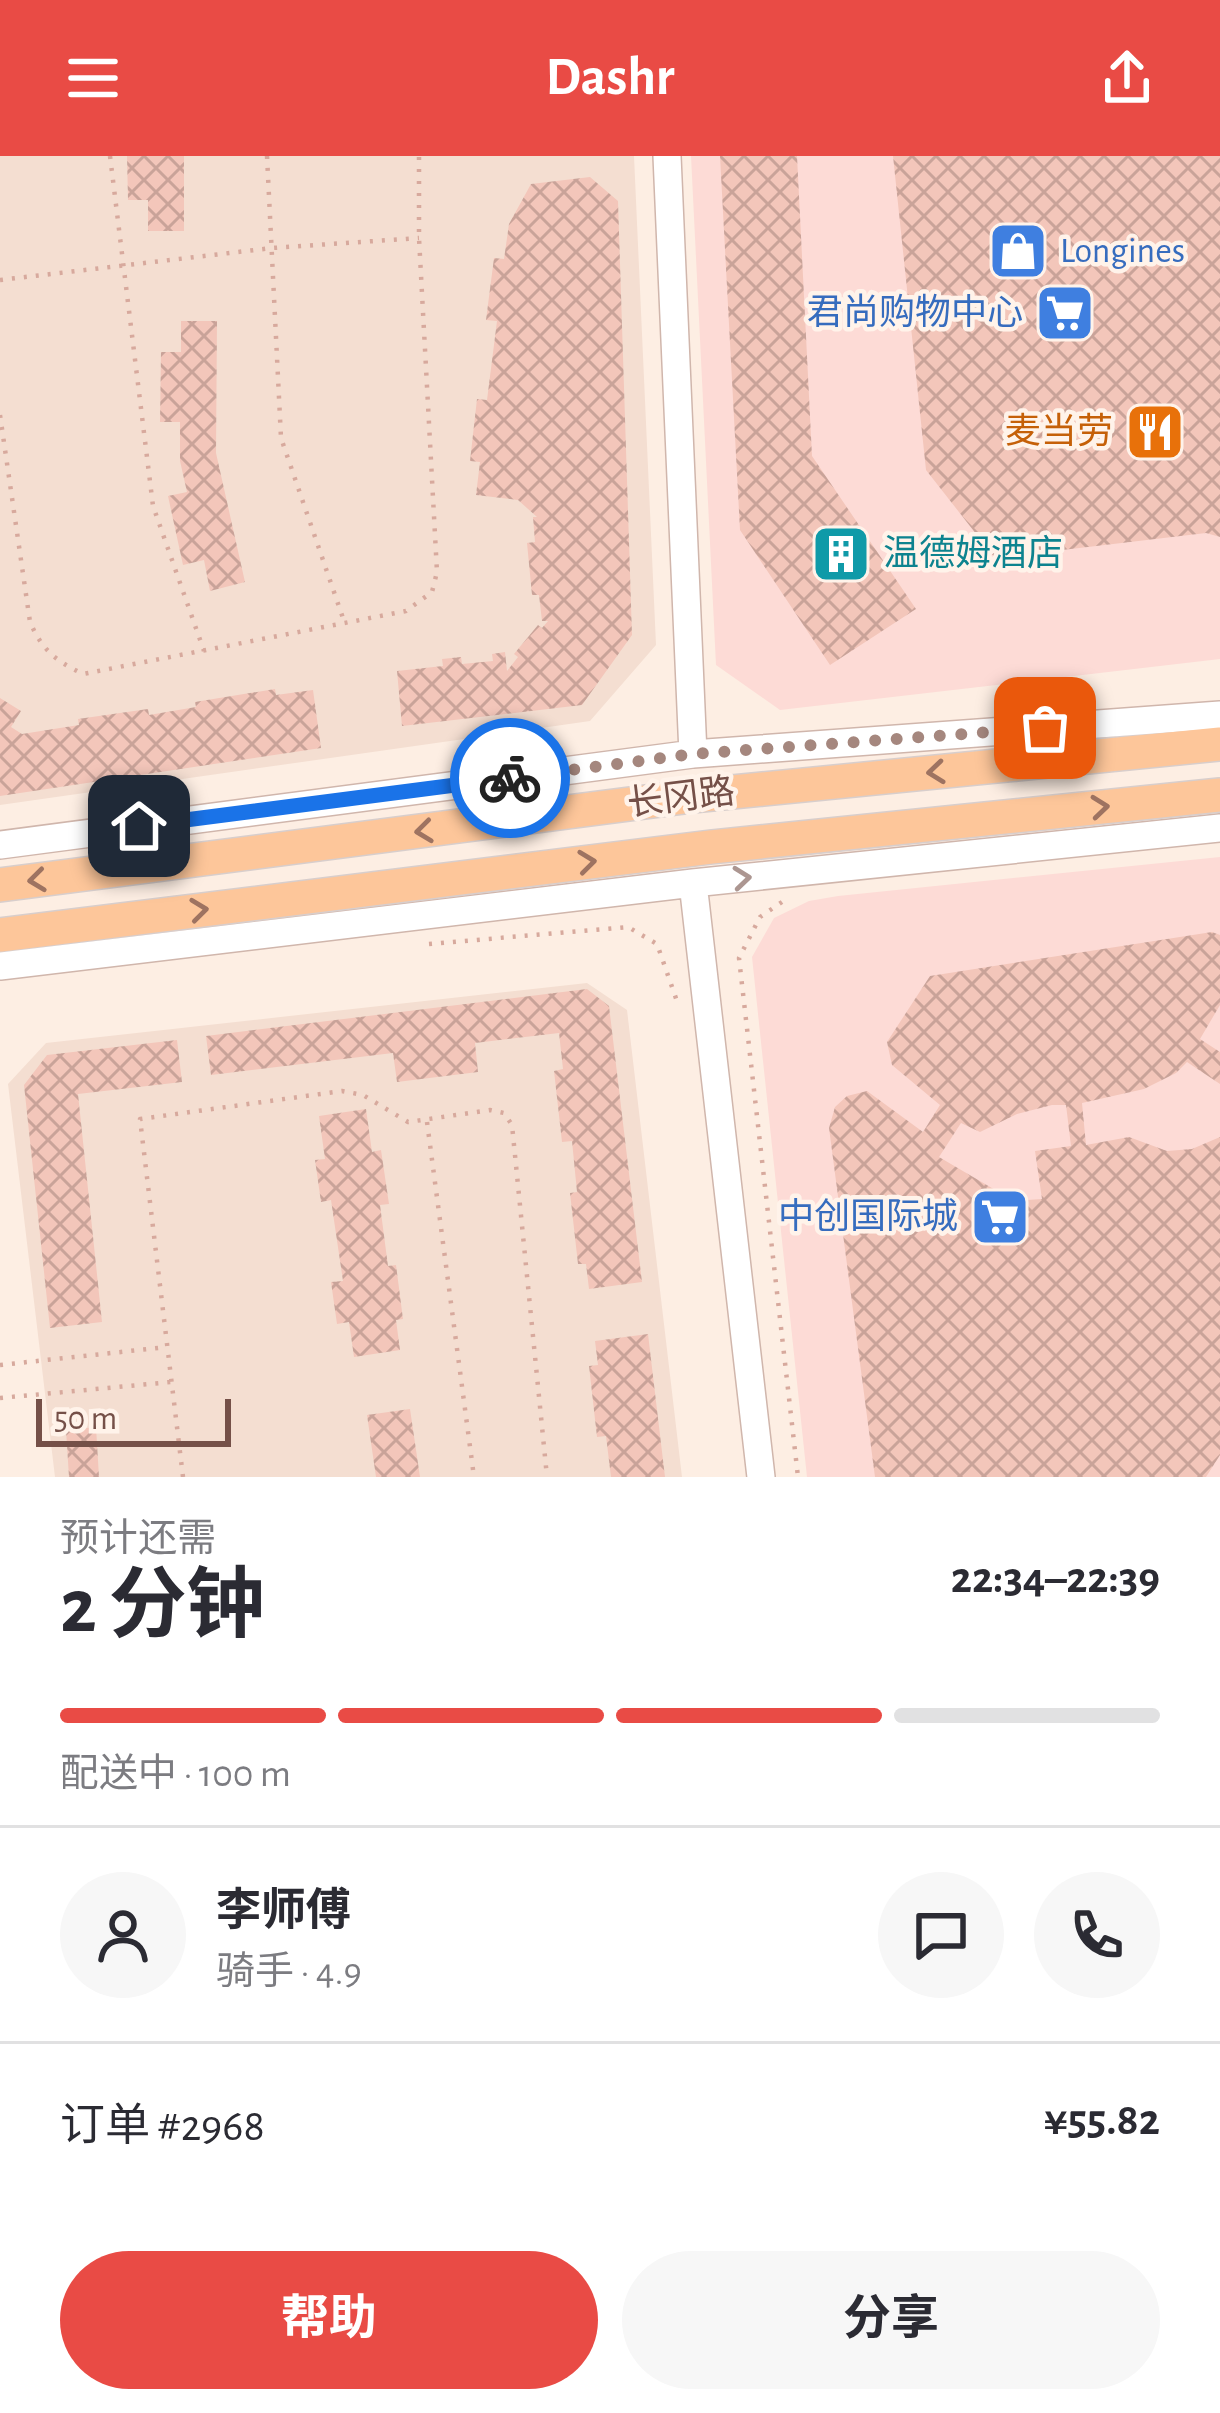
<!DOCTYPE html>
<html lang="zh">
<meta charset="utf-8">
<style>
:root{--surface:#fff;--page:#f7f7f7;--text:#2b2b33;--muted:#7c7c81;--line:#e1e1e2;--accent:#e94b45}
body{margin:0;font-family:"Alegreya Sans","Noto Sans SC",sans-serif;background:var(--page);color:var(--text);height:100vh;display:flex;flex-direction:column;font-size:45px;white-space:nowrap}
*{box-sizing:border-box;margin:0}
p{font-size:39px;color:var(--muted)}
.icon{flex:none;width:66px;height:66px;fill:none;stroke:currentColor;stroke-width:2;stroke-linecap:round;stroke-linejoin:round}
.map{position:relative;height:1321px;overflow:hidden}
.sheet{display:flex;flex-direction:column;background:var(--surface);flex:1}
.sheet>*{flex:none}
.scale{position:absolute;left:36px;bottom:30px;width:195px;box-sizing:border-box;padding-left:12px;border:6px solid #755048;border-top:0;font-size:33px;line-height:42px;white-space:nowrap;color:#755048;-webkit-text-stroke:9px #fff3ea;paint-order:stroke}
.pin{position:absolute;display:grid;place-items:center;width:102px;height:102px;color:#fff;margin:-51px;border-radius:24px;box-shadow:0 6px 18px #0006}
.courier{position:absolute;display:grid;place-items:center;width:120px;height:120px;margin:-60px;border:9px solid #1a73e8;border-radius:50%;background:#fff;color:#222;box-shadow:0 3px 15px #0007}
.headline em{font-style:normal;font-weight:700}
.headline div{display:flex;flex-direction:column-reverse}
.headline{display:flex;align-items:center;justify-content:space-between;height:204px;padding:0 60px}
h1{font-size:78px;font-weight:700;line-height:90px}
.bar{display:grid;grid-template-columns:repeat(4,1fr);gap:18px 12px;align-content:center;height:144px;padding:0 60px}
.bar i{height:15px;border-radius:9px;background:var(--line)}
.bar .current{background:var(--accent)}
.bar p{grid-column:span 4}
.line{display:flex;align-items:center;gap:30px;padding:0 60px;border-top:3px solid var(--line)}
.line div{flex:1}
.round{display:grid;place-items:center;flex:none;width:126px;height:126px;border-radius:63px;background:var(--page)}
.button{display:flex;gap:24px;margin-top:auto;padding:24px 60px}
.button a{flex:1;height:138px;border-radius:72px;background:var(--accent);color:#fff;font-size:48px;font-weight:700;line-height:138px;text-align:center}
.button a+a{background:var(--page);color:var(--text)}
header{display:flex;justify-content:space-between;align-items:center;height:156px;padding:0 60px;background:var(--accent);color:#fff;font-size:54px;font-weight:700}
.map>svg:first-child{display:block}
</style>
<header><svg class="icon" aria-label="menu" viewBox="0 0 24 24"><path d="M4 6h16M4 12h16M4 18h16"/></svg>Dashr<svg class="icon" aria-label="share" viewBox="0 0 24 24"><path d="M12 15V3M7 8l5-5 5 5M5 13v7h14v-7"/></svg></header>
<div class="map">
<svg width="1220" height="1321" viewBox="0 0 1220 1321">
<defs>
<pattern id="building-cross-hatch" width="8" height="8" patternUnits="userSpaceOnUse" patternTransform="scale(3)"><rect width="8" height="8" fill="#f3c6ba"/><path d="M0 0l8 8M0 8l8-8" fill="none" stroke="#c9a399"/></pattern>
</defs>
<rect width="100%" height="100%" fill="#fdeee3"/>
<path fill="#f4ded1" d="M0 0H634L656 489 590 565 0 649Z
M587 827 627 854 682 1321H55L8 928 46 887Z"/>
<path fill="#fddbd6" d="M691 0H1220V503L780 554 716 509Z
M1220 701V1321H807L752 801 774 762 809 745 838 740Z"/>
<path fill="url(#building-cross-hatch)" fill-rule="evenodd" d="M127 0H184V75H148V44H128Z
M720 0H797L812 300 916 453 830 509 740 374Z
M893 0H1220V381L1206 377 995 402 926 314Z
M590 21 618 45 632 479 582 549 402 570 397 515 443 510 442 503 461 501 462 508 493 505 492 498 505 496 507 515 518 501 514 498 538 469 542 472 548 465H542L539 439H532L527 387 535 386 533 361H537L518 344 476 339 480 306 470 305 477 243 487 244 497 165 486 164 494 102 504 103 509 68 531 28Z
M181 165H217L216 297 245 426 210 435 204 404 183 409 168 340 187 336 180 305V266H160L161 196H181Z
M275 533 276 539 313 534 321 592 0 640V542L21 555 11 571 22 578 79 569 78 563 148 553 149 559 196 551 195 546Z
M1212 776 1220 779V849L1200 883 1220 896V928L1187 906 1176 917 1144 933 1082 947 1086 989 1129 981 1167 995 1192 993 1220 981V1299L1206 1321H875L829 972 835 951 847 940 867 935 923 976 940 949 892 909 887 886 930 820ZM1052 949H1066L1071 990 1035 995 1042 1043 1014 1045 939 1001 961 967 980 976 1017 958Z
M587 833 609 850 642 1126 589 1133 586 1108H578L570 1037 577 1036 572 985 562 986 554 915 563 913 559 877 475 887 478 916 397 926 393 897 211 919 206 880Z
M177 884 182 926 78 938 102 1166 50 1172 24 929 47 899Z
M366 953 372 996 381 994 389 1048 380 1049 388 1110 396 1109 403 1163 396 1164 400 1194 354 1201 349 1166 337 1168 331 1126 343 1125 331 1044 321 1046 315 1004 325 1003 319 960Z
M648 1178 665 1321H611L606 1280 597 1281 589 1210 598 1209 595 1185Z
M410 1253 420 1321H376L367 1259Z
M96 1271 99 1321H69L66 1274Z"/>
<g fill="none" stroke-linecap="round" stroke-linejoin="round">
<g stroke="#d0b6ac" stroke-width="30">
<path id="minor" d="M667 0 693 598
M0 689 693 598 1220 559
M693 727 761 1321
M0 810 693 727 1220 672"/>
</g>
<g stroke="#d8cecc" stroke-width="36">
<path id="major" d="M0 729 692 640 1220 588
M0 779 711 691 1220 639"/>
</g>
<path stroke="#d7a99d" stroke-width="4.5" stroke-dasharray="3 9" stroke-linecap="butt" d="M110 0 153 350 204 495
M267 0 281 282 345 468
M0 124 272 92 419 82
M0 259 30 466C42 494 56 505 83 518L406 455 432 436 437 416 419 82V0
M782 746 760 761 739 802 798 1321
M429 788 628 771 657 788 679 851
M427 966 474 1321
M0 1209 167 1191
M0 1242 171 1226
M183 1321 140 963 342 935 363 939 408 966 490 954 504 957 512 969 547 1321"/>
<use href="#minor" stroke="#fff" stroke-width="27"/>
<use href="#major" stroke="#fdc69a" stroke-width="33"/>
</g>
<defs><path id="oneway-chevron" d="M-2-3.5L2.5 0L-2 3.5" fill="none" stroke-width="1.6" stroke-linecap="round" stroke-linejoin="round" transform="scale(3)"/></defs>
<g stroke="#9e7361">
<use href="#oneway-chevron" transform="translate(936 616) rotate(174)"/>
<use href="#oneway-chevron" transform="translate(1100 651) rotate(-6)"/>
<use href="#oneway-chevron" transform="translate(424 675) rotate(173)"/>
<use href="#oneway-chevron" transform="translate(587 706) rotate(-7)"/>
<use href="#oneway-chevron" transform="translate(37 724) rotate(173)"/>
<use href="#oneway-chevron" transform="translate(199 754) rotate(-7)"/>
</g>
<use stroke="#ac9691" href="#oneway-chevron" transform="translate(742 722) rotate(-6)"/>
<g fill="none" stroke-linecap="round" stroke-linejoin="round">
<path stroke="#a5877e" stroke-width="12" stroke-dasharray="0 21.6" d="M510 622 693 598 1045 572"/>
<path stroke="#1a73e8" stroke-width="15" d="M139 670 510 622"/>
</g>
<defs>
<g id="shop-square" transform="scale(3)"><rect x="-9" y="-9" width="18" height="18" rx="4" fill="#3f7fe0" stroke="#fff3ea"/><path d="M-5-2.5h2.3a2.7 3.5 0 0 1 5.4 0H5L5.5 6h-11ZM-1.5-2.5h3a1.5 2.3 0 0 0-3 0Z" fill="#fff"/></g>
<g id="supermarket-square" transform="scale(3)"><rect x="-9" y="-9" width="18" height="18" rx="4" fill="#3f7fe0" stroke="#fff3ea"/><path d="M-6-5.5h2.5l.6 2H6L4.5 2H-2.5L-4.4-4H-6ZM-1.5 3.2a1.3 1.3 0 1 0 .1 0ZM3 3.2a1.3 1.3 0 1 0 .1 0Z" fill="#fff"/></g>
<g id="restaurant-square" transform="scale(3)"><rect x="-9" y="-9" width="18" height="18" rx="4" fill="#e8710a" stroke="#fff3ea"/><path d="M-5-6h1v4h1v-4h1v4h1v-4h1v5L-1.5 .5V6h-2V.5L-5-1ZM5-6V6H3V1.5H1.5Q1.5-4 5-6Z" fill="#fff"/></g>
<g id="building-square" transform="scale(3)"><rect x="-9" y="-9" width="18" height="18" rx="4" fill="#0f9aa8" stroke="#fff3ea"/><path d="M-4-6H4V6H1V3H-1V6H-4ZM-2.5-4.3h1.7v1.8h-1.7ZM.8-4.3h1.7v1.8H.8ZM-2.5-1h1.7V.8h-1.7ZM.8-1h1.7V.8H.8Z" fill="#fff"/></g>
</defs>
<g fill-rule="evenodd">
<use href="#shop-square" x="1018" y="95"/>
<use href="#supermarket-square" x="1065" y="157"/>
<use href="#restaurant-square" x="1155" y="276"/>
<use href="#building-square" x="841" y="398"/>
<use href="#supermarket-square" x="1000" y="1061"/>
</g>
<g text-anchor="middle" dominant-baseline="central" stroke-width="9" stroke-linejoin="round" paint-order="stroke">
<g font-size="36" fill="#366cbe" stroke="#fff3ea" text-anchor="end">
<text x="1060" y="95" text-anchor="start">Longines</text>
<text x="1023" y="157">君尚购物中心</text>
<text x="958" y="1061">中创国际城</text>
</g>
<g font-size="36" fill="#c56008" stroke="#fff3ea" text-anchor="end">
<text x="1113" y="276">麦当劳</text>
</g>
<g font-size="36" fill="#0d838f" stroke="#fff3ea" text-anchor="start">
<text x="883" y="398">温德姆酒店</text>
</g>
<g font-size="36" fill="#755048" stroke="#fff3ea">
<text transform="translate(681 642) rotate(-7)">长冈路</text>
</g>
</g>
</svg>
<div class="scale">50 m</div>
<div class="pin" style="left:1045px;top:572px;background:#ea580c"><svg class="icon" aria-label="bag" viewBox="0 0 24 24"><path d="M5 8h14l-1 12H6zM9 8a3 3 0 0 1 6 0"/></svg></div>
<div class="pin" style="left:139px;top:670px;background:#1f2937"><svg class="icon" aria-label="home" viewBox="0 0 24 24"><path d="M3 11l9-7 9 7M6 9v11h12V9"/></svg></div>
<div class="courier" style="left:510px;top:622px"><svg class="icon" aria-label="bike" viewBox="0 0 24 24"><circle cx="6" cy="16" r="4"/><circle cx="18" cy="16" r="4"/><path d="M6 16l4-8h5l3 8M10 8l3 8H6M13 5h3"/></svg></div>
</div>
<section class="sheet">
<div class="headline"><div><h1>2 分钟</h1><p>预计还需</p></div><em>22:34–22:39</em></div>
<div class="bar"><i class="current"></i><i class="current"></i><i class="current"></i><i></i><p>配送中 · 100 m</p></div>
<div class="line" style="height:216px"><a class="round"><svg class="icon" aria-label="person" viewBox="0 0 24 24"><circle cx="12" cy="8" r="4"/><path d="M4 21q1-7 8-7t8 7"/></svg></a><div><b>李师傅</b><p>骑手 · 4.9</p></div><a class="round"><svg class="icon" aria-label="chat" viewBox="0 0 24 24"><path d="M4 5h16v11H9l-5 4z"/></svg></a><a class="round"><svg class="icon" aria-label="phone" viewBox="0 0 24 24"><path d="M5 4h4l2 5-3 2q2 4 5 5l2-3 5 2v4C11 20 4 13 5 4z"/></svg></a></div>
<div class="line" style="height:156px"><div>订单 #2968</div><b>¥55.82</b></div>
<div class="button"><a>帮助</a><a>分享</a></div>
</section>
